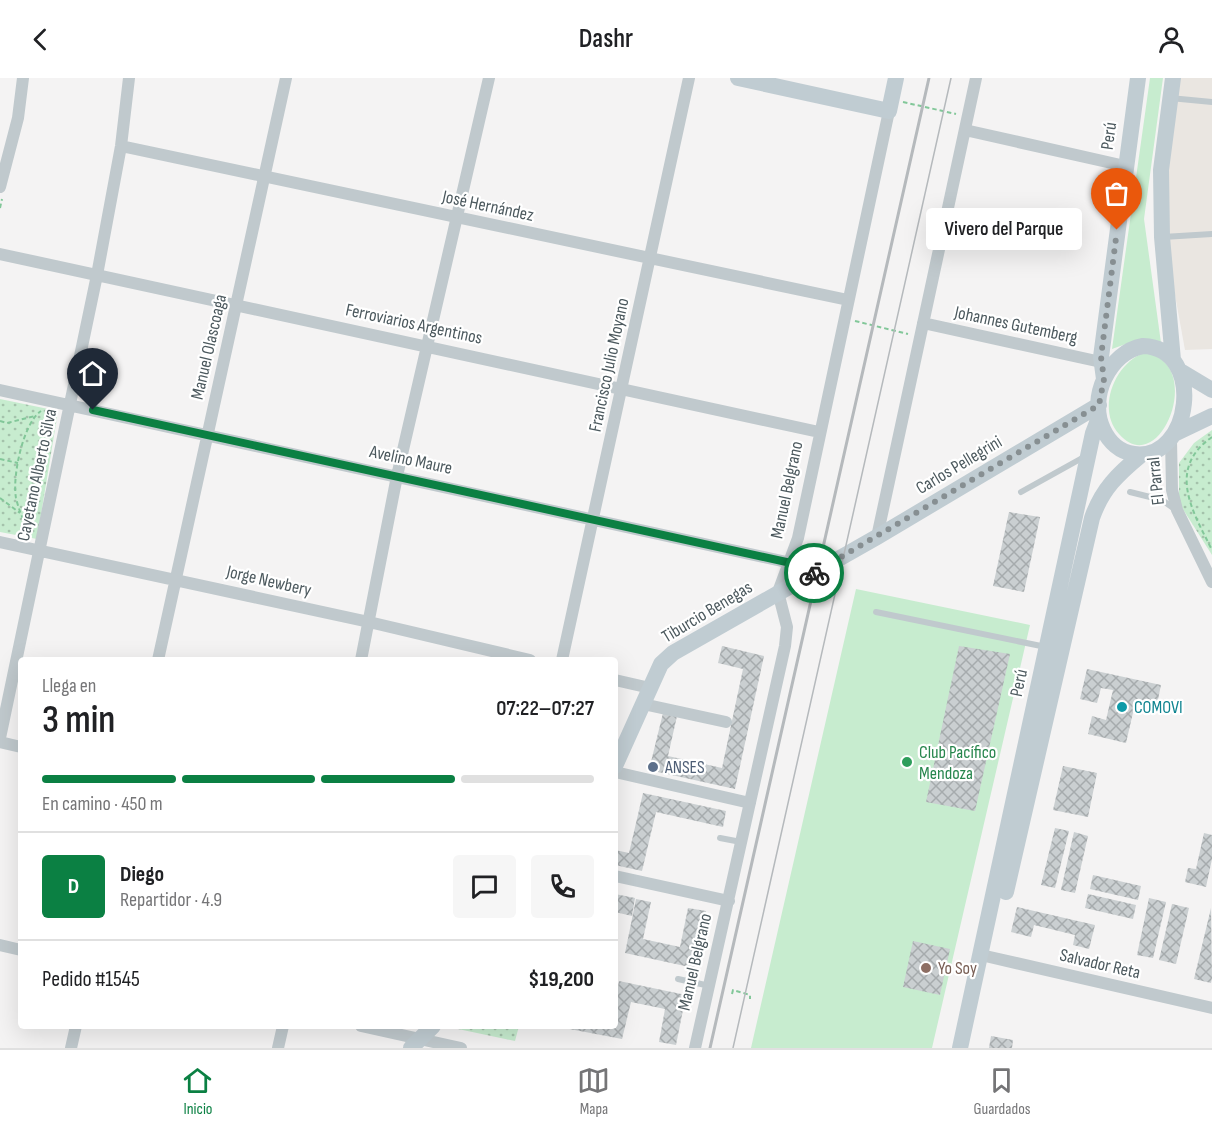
<!DOCTYPE html>
<html lang="es">
<meta charset="utf-8">
<style>
:root{--surface:#fff;--page:#f6f6f6;--text:#202124;--muted:#757577;--line:#e0e0e0;--accent:#0b8043}
body{margin:0;font-family:"Sofia Sans Condensed",sans-serif;background:var(--page);color:var(--text);height:100vh;display:flex;flex-direction:column;font-size:22px;white-space:nowrap}
*{box-sizing:border-box;margin:0}
p{font-size:20px;color:var(--muted)}
.icon{flex:none;width:33px;height:33px;fill:none;stroke:currentColor;stroke-width:2;stroke-linecap:round;stroke-linejoin:round}
.map{position:relative;flex:1;overflow:hidden}
.drawer{position:absolute;left:18px;top:579px;width:600px;height:372px;display:flex;flex-direction:column;background:var(--surface);border-radius:6px;box-shadow:0 6px 24px #0002}
.drawer>*{flex:none}
.pin{position:absolute;display:grid;place-items:center;width:51px;height:51px;color:#fff;margin:-62px -26px;border-radius:50% 50% 50% 0;rotate:-45deg;box-shadow:0 0 6px #0007}
.pin .icon{rotate:45deg}
.courier{position:absolute;display:grid;place-items:center;width:60px;height:60px;margin:-30px;border:4px solid #0b8043;border-radius:50%;background:#fff;color:#222;box-shadow:0 2px 8px #0007}
.bubble{position:absolute;height:42px;border-radius:6px;background:var(--surface);box-shadow:0 6px 24px #0002;font-size:20px;font-weight:600;line-height:42px;text-align:center}
.overview em{font-style:normal;font-weight:600}
.overview div{display:flex;flex-direction:column-reverse}
.overview{display:flex;align-items:center;justify-content:space-between;height:102px;padding:0 24px}
h1{font-size:39px;font-weight:600;line-height:45px}
.bar{display:grid;grid-template-columns:repeat(4,1fr);gap:9px 6px;align-content:center;height:72px;padding:0 24px}
.bar i{height:8px;border-radius:4px;background:var(--line)}
.bar .on{background:var(--accent)}
.bar p{grid-column:span 4}
.line{display:flex;align-items:center;gap:15px;padding:0 24px;border-top:2px solid var(--line)}
.line div{flex:1}
.round{display:grid;place-items:center;flex:none;width:63px;height:63px;border-radius:6px;background:var(--page)}
header{display:flex;justify-content:space-between;align-items:center;height:78px;padding:0 24px;background:var(--surface);font-size:27px;font-weight:600}
.menu{display:flex;justify-content:space-around;align-items:center;height:84px;border-top:2px solid var(--line);background:var(--surface);font-size:16px;color:var(--muted)}
.menu a{display:grid;justify-items:center;gap:3px}
.menu .on{color:var(--accent)}
.map>svg:first-child{display:block}
</style>
<header><svg class="icon" aria-label="back" viewBox="0 0 24 24"><path d="M15 5l-7 7 7 7"/></svg>Dashr<svg class="icon" aria-label="person" viewBox="0 0 24 24"><circle cx="12" cy="8" r="4"/><path d="M4 21q1-7 8-7t8 7"/></svg></header>
<div class="map">
<svg width="1212" height="970" viewBox="0 0 1212 970">
<defs>
<pattern id="park-dots" width="8" height="8" patternUnits="userSpaceOnUse" patternTransform="scale(1.5)"><rect width="8" height="8" fill="#c7eccf"/><path d="M2 2h.1M6 6h.1" fill="none" stroke="#a4c2ab" stroke-width="1.8" stroke-linecap="round"/></pattern>
<pattern id="building-cross-hatch" width="8" height="8" patternUnits="userSpaceOnUse" patternTransform="scale(1.5)"><rect width="8" height="8" fill="#cacfd1"/><path d="M0 0l8 8M0 8l8-8" fill="none" stroke="#a6abad"/></pattern>
</defs>
<rect width="100%" height="100%" fill="#f4f3f3"/>
<path fill="#eae6e1" d="M1179 0H1212V271L1185 272 1171 195 1166 77Z"/>
<path fill="#c7eccf" d="M1150 0H1163L1144 141 1161 265 1137 262 1112 271Z
M1144 275C1207 282 1161 404 1119 356 1096 331 1115 285 1144 275Z
M856 511 1030 547 932 970H751Z"/>
<path fill="url(#park-dots)" d="M0 321 58 333 37 461 0 454Z
M1212 352V477L1179 425V385L1194 365Z
M460 948H519L515 963 458 951Z"/>
<path fill="url(#building-cross-hatch)" d="M1009 434 1040 439 1024 514 993 508Z
M722 568 764 578 735 711 649 692 663 635 677 638 668 678 722 690 743 591 718 585Z
M959 568 1010 576 975 733 926 724Z
M1087 591 1161 607 1156 631 1135 626 1126 665 1088 656 1092 638 1106 642 1113 612 1101 610 1097 625 1080 621Z
M1063 688 1097 695 1088 739 1053 732Z
M643 715 726 733 723 749 656 734 642 793 615 787V772L629 775Z
M1055 750 1069 753 1055 810 1041 807Z
M1074 754 1088 758 1075 815 1061 812Z
M1204 755 1212 757V781L1206 809 1185 804 1188 790 1196 791Z
M1093 797 1141 808 1138 822 1090 811Z
M615 816 635 820 632 838 615 834Z
M1088 816 1136 827 1133 841 1085 830Z
M1149 820 1166 824 1153 880 1137 877Z
M636 821 651 824 643 861 680 869 688 830 706 833 694 890 625 875Z
M1172 826 1189 830 1176 886 1159 882Z
M1017 829 1095 847 1089 871 1073 867 1075 857 1034 847 1031 859 1011 854Z
M1211 830 1212 900 1211 905 1194 901Z
M913 863 950 871 940 917 903 909Z
M619 903 686 917 676 967 659 964 665 931 631 924 622 961 559 949 615 948V925Z
M991 958 1013 962 1012 970H989Z"/>
<g fill="none" stroke-linecap="round" stroke-linejoin="round">
<path stroke="#82c799" stroke-width="2" stroke-dasharray="4.5 3" stroke-linecap="butt" d="M903 24 956 36
M0 130 2 121
M855 243 908 256
M0 343 7 345 35 338
M1212 359C1166 391 1193 434 1212 472
M0 381 18 385
M0 420 20 435
M30 455C24 444 19 433 16 420 12 399 23 345 41 333
M732 916 733 912 750 917V921"/>
<path stroke="#c0c9cd" stroke-width="6" d="M1170 20 1212 24
M1163 159 1212 156
M1021 414 1084 379
M1130 414 1162 422 1176 432
M876 534 1046 569
M720 760 741 764
M678 901 710 908"/>
<path stroke="#c0c9cd" stroke-width="12" d="M965 52 1125 88
M121 68 848 222
M0 109 18 40 23 0
M0 176 819 354
M923 245 1101 284
M0 312 791 485 811 497
M1171 362 1172 412 1177 432 1212 504
M877 459 976 0
M0 464 369 544 530 582
M158 582 286 0
M361 582 397 398 489 0
M562 582 689 0
M615 602 650 610
M643 626 726 644
M0 660 97 197 121 68 129 0
M0 664 21 669
M615 694 750 725
M615 798 729 823
M0 867 21 872
M981 877 1212 930
M361 948 461 970
M71 970 76 948
M278 970 283 948
M695 970 785 568 787 549 778 514 798 460 889 33"/>
<path stroke="#c0ccd2" stroke-width="16" d="M738 0 889 33 896 0
M1173 0 1161 92 1162 159 1173 282
M1143 268C1206 270 1192 384 1134 376 1120 374 1109 364 1103 351 1088 320 1109 274 1143 268Z
M1182 294 1212 312
M1104 301 1101 279 1138 0
M1174 356 1212 338
M615 688 661 586 673 575 877 459 1099 327
M1006 814 1092 440C1102 411 1118 396 1141 377
M411 970 433 948
M960 970 1093 355 1098 342"/>
<path stroke="#b5b9bc" stroke-width="1.5" d="M733 970 951 0"/>
<path stroke="#b5b9bc" stroke-width="3" d="M710 970 929 0"/>
</g>
<g fill="none" stroke-linecap="round" stroke-linejoin="round">
<path stroke="#878f92" stroke-width="6" stroke-dasharray="0 10.8" d="M814 495 1099 327 1104 301 1101 279 1117 152"/>
<path stroke="#0b8043" stroke-width="8" d="M93 332 791 485 811 497 814 495"/>
</g>
<circle fill="#0f9aa8" stroke="#fff" stroke-width="2" cx="1122" cy="629" r="6"/>
<circle fill="#2e9e5b" stroke="#fff" stroke-width="2" cx="907" cy="684" r="6"/>
<circle fill="#5c6f8a" stroke="#fff" stroke-width="2" cx="653" cy="689" r="6"/>
<circle fill="#8d6e63" stroke="#fff" stroke-width="2" cx="926" cy="890" r="6"/>
<g text-anchor="middle" dominant-baseline="central" stroke-width="4.5" stroke-linejoin="round" paint-order="stroke">
<g font-size="18" fill="#4c595e" stroke="#fff">
<text transform="translate(1109 58) rotate(-82)">Perú</text>
<text transform="translate(488 128) rotate(12)">José Hernández</text>
<text transform="translate(414 246) rotate(12)">Ferroviarios Argentinos</text>
<text transform="translate(1016 247) rotate(12)">Johannes Gutemberg</text>
<text transform="translate(209 269) rotate(-77)">Manuel Olascoaga</text>
<text transform="translate(609 287) rotate(-78)">Francisco Julio Moyano</text>
<text transform="translate(411 382) rotate(12)">Avelino Maure</text>
<text transform="translate(959 387) rotate(-31)">Carlos Pellegrini</text>
<text transform="translate(37 397) rotate(-78)">Cayetano Alberto Silva</text>
<text transform="translate(1156 403) rotate(-96)">El Parral</text>
<text transform="translate(787 412) rotate(-78)">Manuel Belgrano</text>
<text transform="translate(269 503) rotate(13)">Jorge Newbery</text>
<text transform="translate(707 534) rotate(-31)">Tiburcio Benegas</text>
<text transform="translate(1019 605) rotate(-78)">Perú</text>
<text transform="translate(695 884) rotate(-77)">Manuel Belgrano</text>
<text transform="translate(1100 886) rotate(13)">Salvador Reta</text>
</g>
<g font-size="18" fill="#0d838f" stroke="#fff" text-anchor="start">
<text x="1134" y="629">COMOVI</text>
</g>
<g font-size="18" fill="#27864d" stroke="#fff" text-anchor="start">
<text x="919" y="674">Club Pacífico<tspan x="919" dy="21">Mendoza</tspan></text>
</g>
<g font-size="18" fill="#4e5e75" stroke="#fff" text-anchor="start">
<text x="665" y="689">ANSES</text>
</g>
<g font-size="18" fill="#785e54" stroke="#fff" text-anchor="start">
<text x="938" y="890">Yo Soy</text>
</g>
</g>
</svg>
<div class="pin" style="left:1117px;top:152px;background:#ea580c"><svg class="icon" aria-label="bag" viewBox="0 0 24 24"><path d="M5 8h14l-1 12H6zM9 8a3 3 0 0 1 6 0"/></svg></div>
<div class="pin" style="left:93px;top:332px;background:#1f2937"><svg class="icon" aria-label="home" viewBox="0 0 24 24"><path d="M3 11l9-7 9 7M6 9v11h12V9"/></svg></div>
<div class="courier" style="left:814px;top:495px"><svg class="icon" aria-label="bike" viewBox="0 0 24 24"><circle cx="6" cy="16" r="4"/><circle cx="18" cy="16" r="4"/><path d="M6 16l4-8h5l3 8M10 8l3 8H6M13 5h3"/></svg></div>
<div class="bubble" style="left:926px;top:130px;width:156px">Vivero del Parque</div>
<section class="drawer">
<div class="overview"><div><h1>3 min</h1><p>Llega en</p></div><em>07:22–07:27</em></div>
<div class="bar"><i class="on"></i><i class="on"></i><i class="on"></i><i></i><p>En camino · 450 m</p></div>
<div class="line" style="height:108px"><b class="round" style="background:var(--accent);color:#fff">D</b><div><b>Diego</b><p>Repartidor · 4.9</p></div><a class="round"><svg class="icon" aria-label="chat" viewBox="0 0 24 24"><path d="M4 5h16v11H9l-5 4z"/></svg></a><a class="round"><svg class="icon" aria-label="phone" viewBox="0 0 24 24"><path d="M5 4h4l2 5-3 2q2 4 5 5l2-3 5 2v4C11 20 4 13 5 4z"/></svg></a></div>
<div class="line" style="height:78px"><div>Pedido #1545</div><b>$19,200</b></div>
</section>
</div>
<nav class="menu">
<a class="on"><svg class="icon" aria-label="home" viewBox="0 0 24 24"><path d="M3 11l9-7 9 7M6 9v11h12V9"/></svg>Inicio</a>
<a><svg class="icon" aria-label="map" viewBox="0 0 24 24"><path d="M3 6l6-2 6 2 6-2v14l-6 2-6-2-6 2zM9 4v14M15 6v14"/></svg>Mapa</a>
<a><svg class="icon" aria-label="saved" viewBox="0 0 24 24"><path d="M7 4h10v16l-5-4-5 4z"/></svg>Guardados</a>
</nav>
